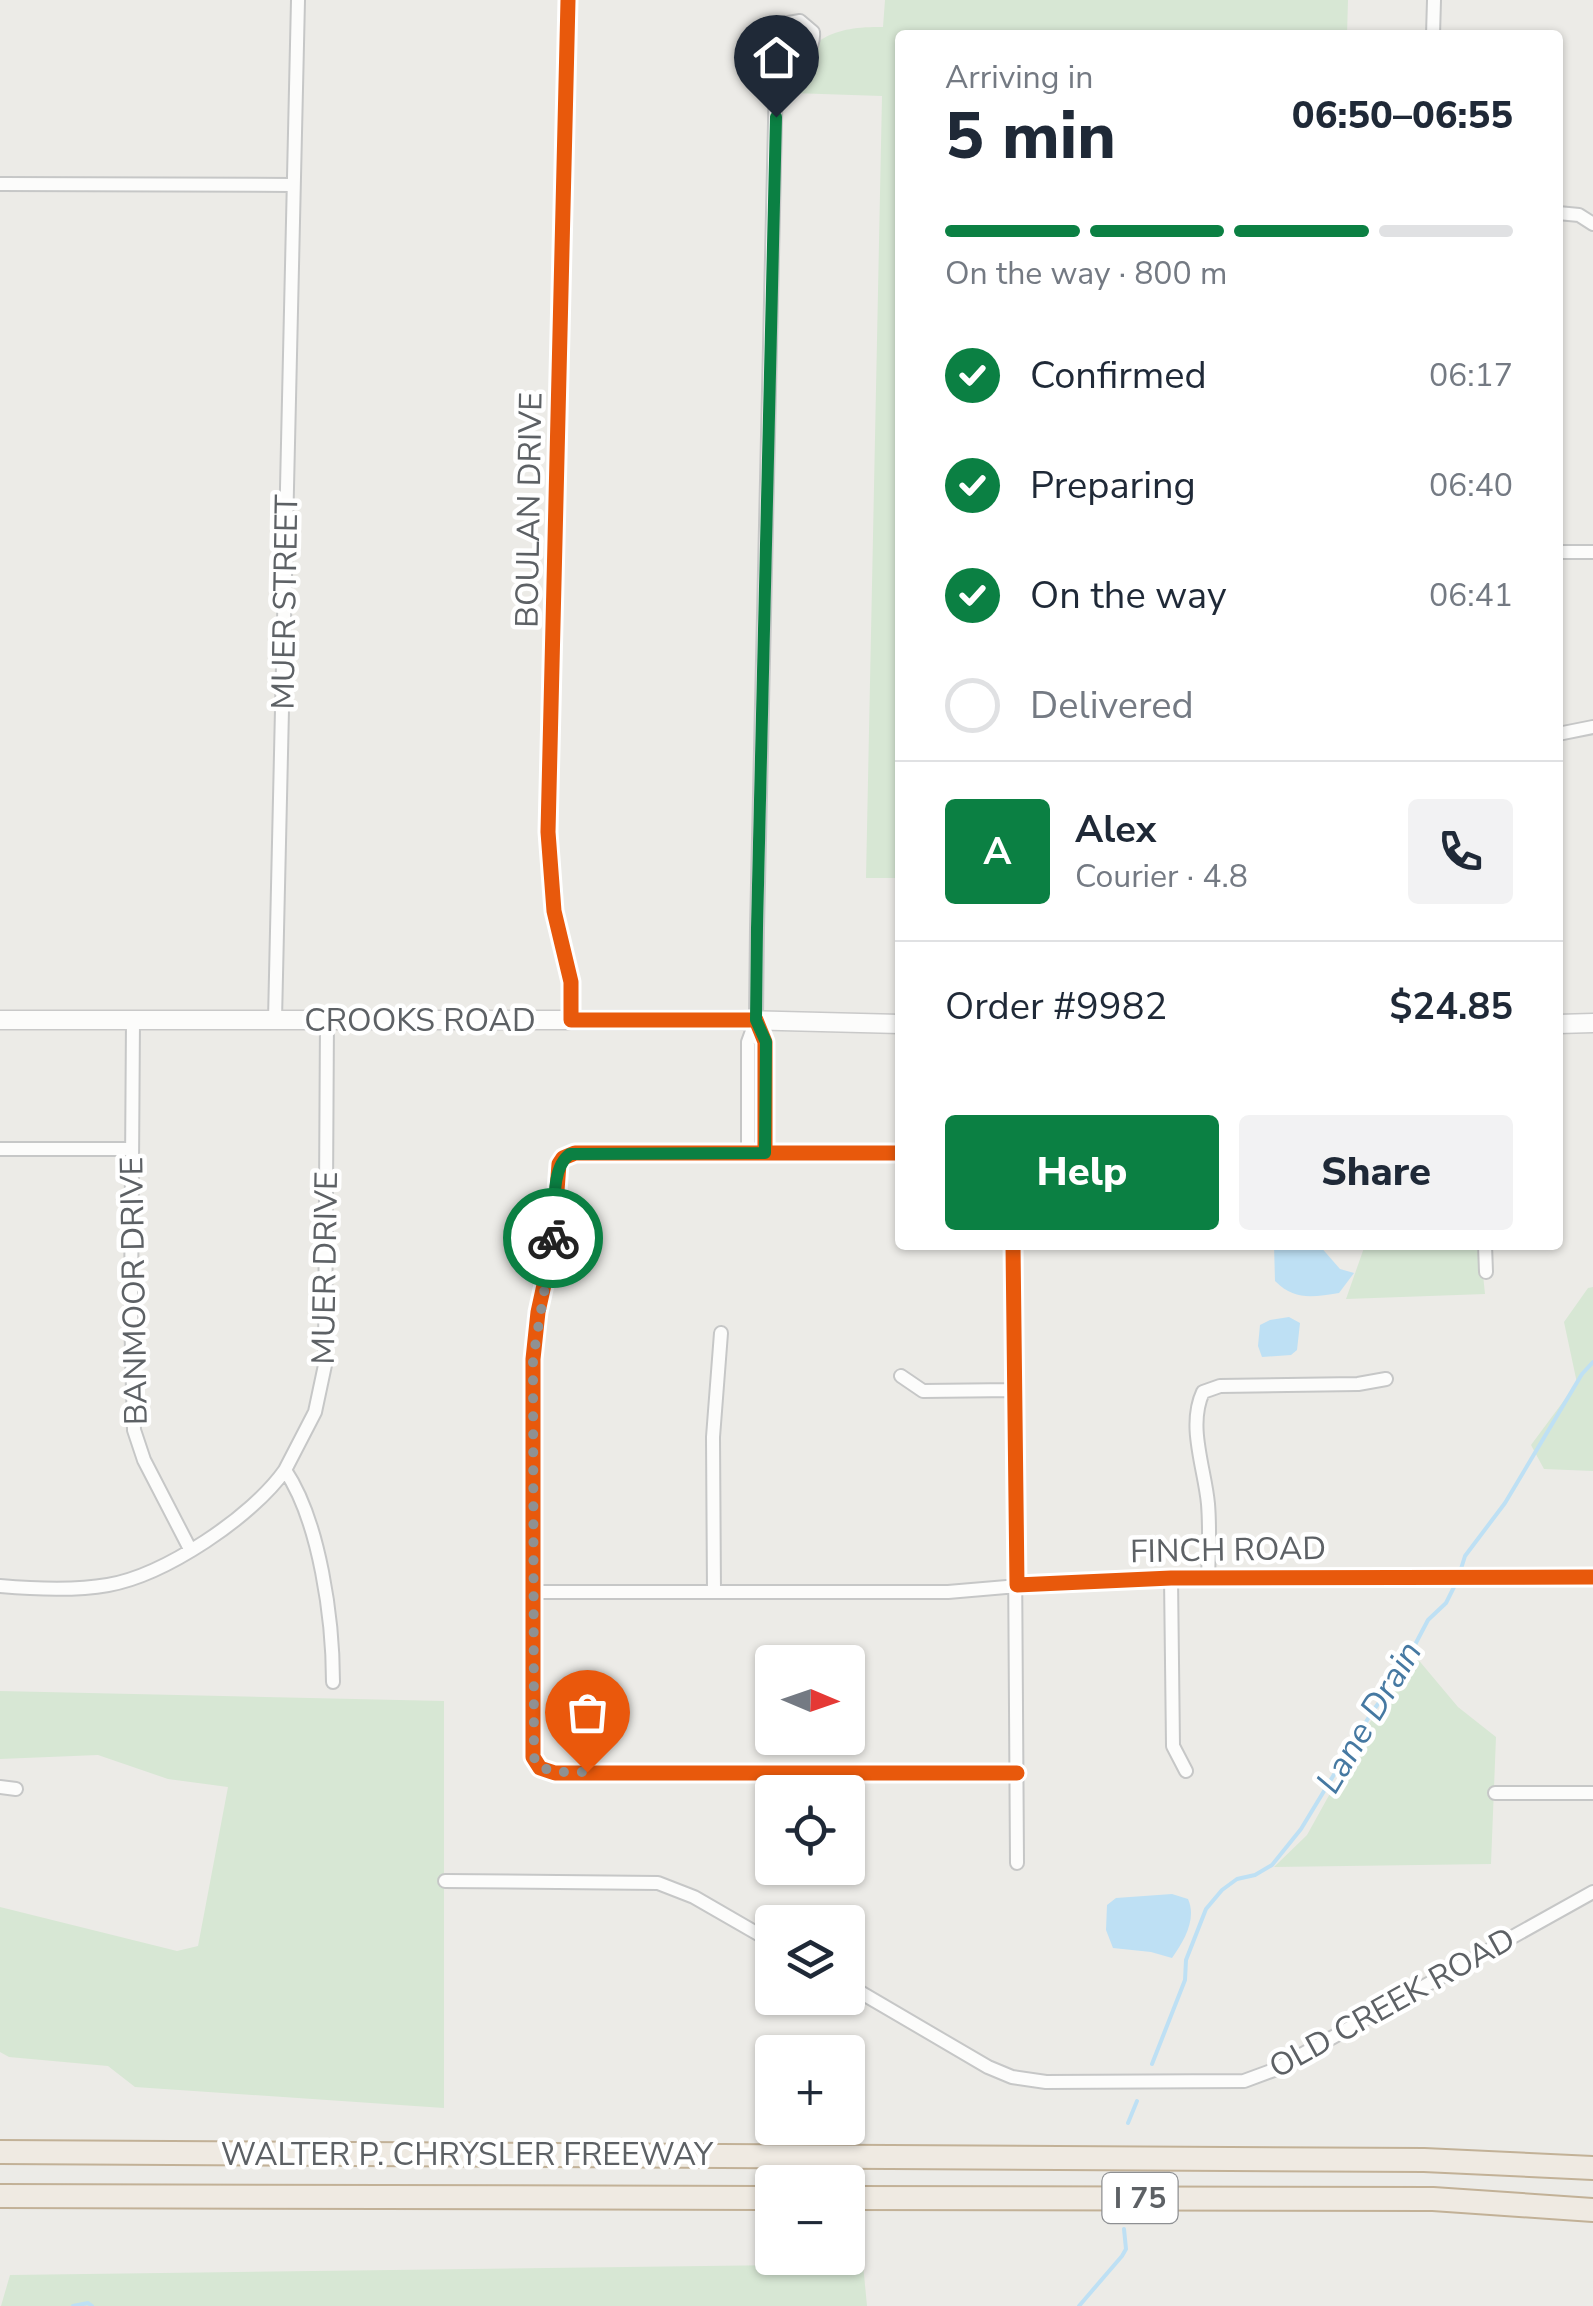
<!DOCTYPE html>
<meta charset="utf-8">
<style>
:root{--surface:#fff;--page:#f2f2f3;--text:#1f2937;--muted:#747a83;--line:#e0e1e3;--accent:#0b8043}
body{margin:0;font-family:"Nunito Sans",sans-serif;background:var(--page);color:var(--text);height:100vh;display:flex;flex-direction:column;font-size:38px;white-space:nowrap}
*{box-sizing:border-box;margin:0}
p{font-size:32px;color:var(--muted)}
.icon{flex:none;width:55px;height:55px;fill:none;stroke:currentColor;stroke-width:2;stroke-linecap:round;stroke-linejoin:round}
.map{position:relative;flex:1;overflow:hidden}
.side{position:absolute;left:895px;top:30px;width:668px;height:1220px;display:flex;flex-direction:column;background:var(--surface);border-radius:10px;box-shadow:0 2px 8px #0004}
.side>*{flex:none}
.needle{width:65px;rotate:92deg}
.tools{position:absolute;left:755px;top:1645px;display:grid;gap:20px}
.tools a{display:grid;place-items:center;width:110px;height:110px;border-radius:10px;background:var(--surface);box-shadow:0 2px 8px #0004;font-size:50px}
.pin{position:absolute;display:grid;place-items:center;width:85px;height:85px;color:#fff;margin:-102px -42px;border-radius:50% 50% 50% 0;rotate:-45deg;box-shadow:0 0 10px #0007}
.pin .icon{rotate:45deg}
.courier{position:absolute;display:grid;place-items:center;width:100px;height:100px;margin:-50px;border:8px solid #0b8043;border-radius:50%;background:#fff;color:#222;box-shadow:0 2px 12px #0007}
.overview em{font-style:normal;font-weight:800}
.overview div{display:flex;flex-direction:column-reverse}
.overview{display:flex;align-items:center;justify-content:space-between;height:170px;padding:0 50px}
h1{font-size:65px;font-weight:800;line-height:75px}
.bar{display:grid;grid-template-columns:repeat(4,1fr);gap:15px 10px;align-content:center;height:120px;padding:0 50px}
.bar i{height:12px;border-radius:8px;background:var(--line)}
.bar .current{background:var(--accent)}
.bar p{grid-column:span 4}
.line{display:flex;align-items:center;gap:25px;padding:0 50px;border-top:2px solid var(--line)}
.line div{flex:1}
.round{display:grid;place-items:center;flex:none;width:105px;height:105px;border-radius:10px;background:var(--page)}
ol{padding:0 50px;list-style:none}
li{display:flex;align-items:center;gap:30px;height:110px}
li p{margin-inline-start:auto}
li .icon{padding:10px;border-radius:50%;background:var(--accent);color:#fff;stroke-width:4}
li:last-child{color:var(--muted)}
li i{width:55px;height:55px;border:5px solid var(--line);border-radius:50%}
.button{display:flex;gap:20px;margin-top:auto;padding:20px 50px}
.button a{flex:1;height:115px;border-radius:10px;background:var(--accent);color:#fff;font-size:40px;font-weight:800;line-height:115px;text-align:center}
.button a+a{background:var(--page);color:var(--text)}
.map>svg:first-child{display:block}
</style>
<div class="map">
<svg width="1593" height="2306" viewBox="0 0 1593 2306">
<rect width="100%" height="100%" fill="#ecebe7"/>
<path fill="#d7e7d4" d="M885 0H1348L1347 35H900V878H866L882 96 792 93C799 38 835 26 883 27Z
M1365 1245H1480L1485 1294 1346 1299Z
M1593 1287V1471L1544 1469 1531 1445 1577 1383 1564 1322 1588 1288Z
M1416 1657 1458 1707 1496 1737 1491 1864 1274 1867 1307 1835 1368 1725Z
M0 1691 444 1701V2108L135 2087 108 2066 9 2057 0 2052V1907L177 1951 198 1946 228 1787 168 1779 98 1755 0 1759Z
M863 2264 867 2306H1L10 2275Z"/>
<path fill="#bee0f4" d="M1274 1245H1319L1340 1269 1354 1273 1339 1293C1313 1297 1295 1301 1275 1281Z
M1289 1317 1300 1323 1297 1350 1291 1355 1262 1357 1258 1346 1260 1325 1270 1320Z
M1172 1894 1188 1899C1197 1919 1184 1941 1172 1958L1151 1952 1113 1948 1106 1930 1107 1905 1116 1898Z"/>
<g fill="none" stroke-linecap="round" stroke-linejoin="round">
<path stroke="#bee0f4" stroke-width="4" d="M1460 1572 1465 1556 1505 1503 1582 1374 1593 1362
M1152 2064 1185 1980 1186 1960 1206 1909 1222 1890 1237 1879 1255 1875 1272 1865 1301 1829 1372 1712 1398 1677 1428 1620 1446 1603 1457 1581
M1128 2123 1137 2101
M73 2306 88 2303 92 2306
M1079 2306 1122 2256 1126 2249 1124 2229"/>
<g stroke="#c6c7c7" stroke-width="16">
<path id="street" d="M568 0 548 832 554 911 571 982V1020
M1433 35 1434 0
M0 184 293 185
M1558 213 1579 215 1593 224
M1558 552H1593
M1558 734 1593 727
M327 1019 325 1365 315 1412 285 1470C320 1522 333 1620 333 1682
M133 1020 131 1311 134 1430 144 1460 190 1549
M275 1020 298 0
M756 1020 765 1042V1153
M0 1149H132
M748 1153V1042L756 1020 757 928 776 78 778 33 783 24 800 21 813 32C815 56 792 65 776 78
M900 1153H575L563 1158 559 1164 553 1244 538 1312 533 1359V1757L540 1768 555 1773H1017
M1013 1245 1017 1863
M1485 1245 1486 1272
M901 1376 923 1391 1014 1390
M1208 1577C1209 1553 1210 1528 1208 1504 1205 1469 1187 1426 1203 1392L1220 1386 1358 1384 1386 1379
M1171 1578 1173 1746 1186 1771
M0 1586C34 1589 74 1591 108 1585 165 1575 252 1517 285 1470
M533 1592H948L1098 1579 1593 1577
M714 1592 713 1437 721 1333
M0 1787 16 1789
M1495 1793H1593
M445 1881 658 1883 694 1897 772 1942
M848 1985 988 2067 1012 2077 1046 2082 1244 2081 1274 2070 1593 1892"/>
</g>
<g stroke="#c9c9c9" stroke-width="21">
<path id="secondary" d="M0 1020H738L900 1024
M1558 1024 1593 1023"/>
</g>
<g stroke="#c2b197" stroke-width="26">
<path id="highway" d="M0 2152 1424 2160 1593 2168
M0 2196 772 2198
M848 2198 1433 2199 1593 2210"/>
</g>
<use href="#street" stroke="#fcfcfb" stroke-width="12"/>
<use href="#secondary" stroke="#fcfcfb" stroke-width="18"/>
<use href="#highway" stroke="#efeae2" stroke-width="22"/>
<g stroke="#fff" stroke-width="21">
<path id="cycleway" d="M568 0 548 832 554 911 571 982V1020H756
M756 1020 765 1042V1153
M900 1153H575L563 1158 559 1164 553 1244 538 1312 533 1359V1757L540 1768 555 1773H1017
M1013 1245 1017 1585 1171 1578 1593 1577"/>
</g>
<use href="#cycleway" stroke="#e8590c" stroke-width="15"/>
</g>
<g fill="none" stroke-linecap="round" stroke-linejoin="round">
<path stroke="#8f9192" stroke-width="10" stroke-dasharray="0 18" d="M553 1238 533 1359 534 1757 537 1766 555 1772H587"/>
<path stroke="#0b8043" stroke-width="12" d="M553 1238C556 1214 549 1169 570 1154L765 1153 766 1042 756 1020 757 928 776 117"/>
</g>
<g text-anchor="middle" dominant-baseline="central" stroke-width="9" stroke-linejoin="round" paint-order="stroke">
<rect fill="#fff" stroke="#8e9093" stroke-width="2.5" x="1102.5" y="2173" width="75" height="50" rx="8"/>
<g font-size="30" font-weight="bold" fill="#5d6165">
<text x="1140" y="2198">I 75</text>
</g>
<g font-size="32" fill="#5d6165" stroke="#fff">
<text transform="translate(529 510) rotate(-89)">BOULAN DRIVE</text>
<text transform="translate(285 602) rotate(-89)">MUER STREET</text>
<text x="420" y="1020">CROOKS ROAD</text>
<text transform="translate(325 1268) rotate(-89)">MUER DRIVE</text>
<text transform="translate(134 1291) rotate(-91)">BANMOOR DRIVE</text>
<text transform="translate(1228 1550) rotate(-1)">FINCH ROAD</text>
<text transform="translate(1392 2003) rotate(-29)">OLD CREEK ROAD</text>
<text x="467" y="2154">WALTER P. CHRYSLER FREEWAY</text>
</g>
<g font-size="35" font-style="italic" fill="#4679a2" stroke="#fff">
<text transform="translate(1369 1717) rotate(-59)">Lane Drain</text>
</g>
</g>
</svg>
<div class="tools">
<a><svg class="needle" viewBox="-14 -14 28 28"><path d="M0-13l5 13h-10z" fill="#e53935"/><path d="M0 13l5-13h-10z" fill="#747a83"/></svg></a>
<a><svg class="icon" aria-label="locate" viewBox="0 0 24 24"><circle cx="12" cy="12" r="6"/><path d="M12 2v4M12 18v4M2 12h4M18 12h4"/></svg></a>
<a><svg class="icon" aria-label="layers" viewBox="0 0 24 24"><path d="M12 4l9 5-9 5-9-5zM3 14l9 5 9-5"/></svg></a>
<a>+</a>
<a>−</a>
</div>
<div class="pin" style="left:587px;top:1772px;background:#ea580c"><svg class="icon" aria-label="bag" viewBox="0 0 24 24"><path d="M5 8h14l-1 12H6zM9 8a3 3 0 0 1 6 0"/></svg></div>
<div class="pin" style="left:776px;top:117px;background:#1f2937"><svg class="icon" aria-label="home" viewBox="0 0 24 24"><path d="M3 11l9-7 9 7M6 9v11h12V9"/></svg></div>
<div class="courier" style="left:553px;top:1238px"><svg class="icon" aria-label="bike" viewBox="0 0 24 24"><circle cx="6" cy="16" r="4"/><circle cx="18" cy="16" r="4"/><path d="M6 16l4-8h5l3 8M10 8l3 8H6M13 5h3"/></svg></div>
<section class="side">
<div class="overview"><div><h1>5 min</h1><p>Arriving in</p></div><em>06:50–06:55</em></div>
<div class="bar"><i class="current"></i><i class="current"></i><i class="current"></i><i></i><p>On the way · 800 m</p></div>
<ol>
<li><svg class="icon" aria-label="check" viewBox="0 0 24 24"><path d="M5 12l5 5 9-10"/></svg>Confirmed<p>06:17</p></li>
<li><svg class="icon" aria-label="check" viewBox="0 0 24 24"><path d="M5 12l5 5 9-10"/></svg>Preparing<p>06:40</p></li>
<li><svg class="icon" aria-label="check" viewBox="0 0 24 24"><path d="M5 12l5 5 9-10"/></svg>On the way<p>06:41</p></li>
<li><i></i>Delivered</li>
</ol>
<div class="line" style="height:180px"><b class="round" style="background:var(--accent);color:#fff">A</b><div><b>Alex</b><p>Courier · 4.8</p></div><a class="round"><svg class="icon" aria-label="phone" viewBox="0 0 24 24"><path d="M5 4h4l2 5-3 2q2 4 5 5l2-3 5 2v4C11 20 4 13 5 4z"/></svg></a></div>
<div class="line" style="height:130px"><div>Order #9982</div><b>$24.85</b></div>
<div class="button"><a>Help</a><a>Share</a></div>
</section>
</div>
